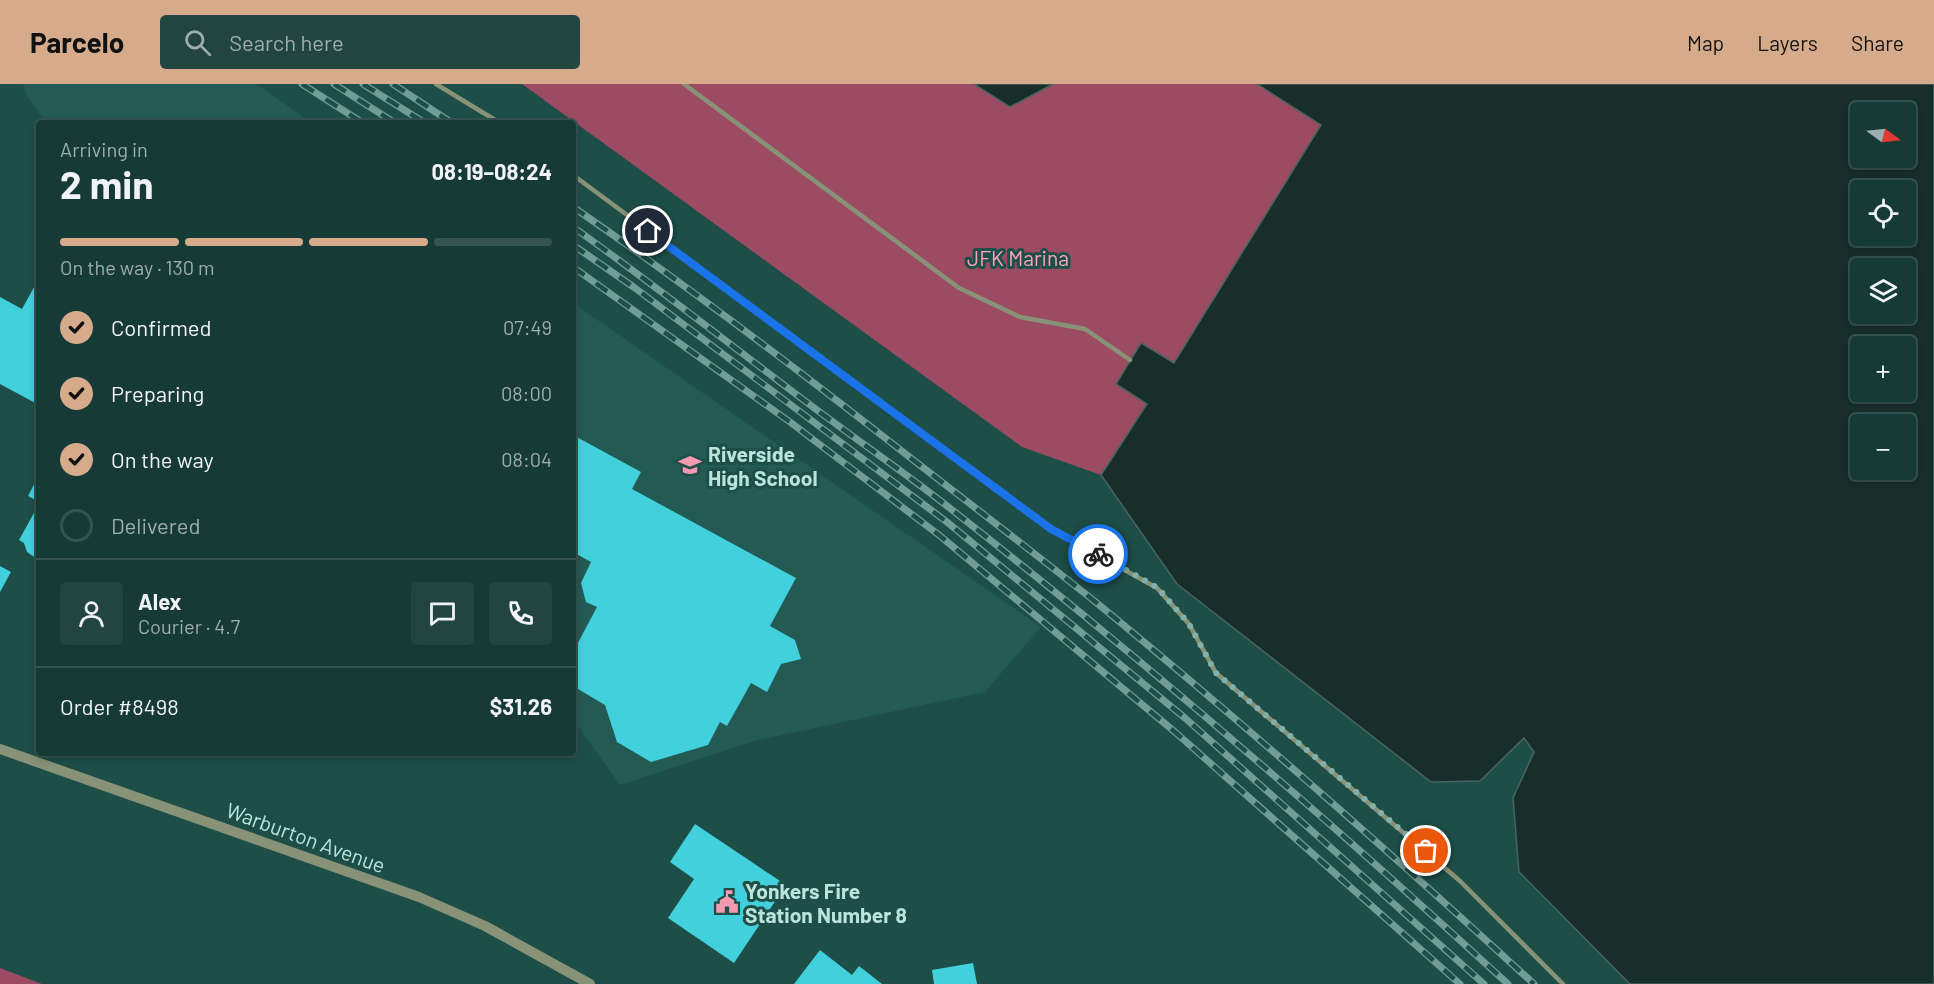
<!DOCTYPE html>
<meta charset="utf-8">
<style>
:root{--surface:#163a36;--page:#234542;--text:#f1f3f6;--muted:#9eadad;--line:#355451;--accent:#d6ab8b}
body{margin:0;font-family:Barlow,sans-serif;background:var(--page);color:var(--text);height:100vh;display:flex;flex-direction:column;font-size:22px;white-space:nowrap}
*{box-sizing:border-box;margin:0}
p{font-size:20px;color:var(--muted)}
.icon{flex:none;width:33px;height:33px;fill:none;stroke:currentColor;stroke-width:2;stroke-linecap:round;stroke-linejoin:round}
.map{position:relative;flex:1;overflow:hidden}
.details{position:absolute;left:36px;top:36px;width:540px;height:636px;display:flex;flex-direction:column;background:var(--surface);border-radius:6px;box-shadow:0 3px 9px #0003,0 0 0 2px var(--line)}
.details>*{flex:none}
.needle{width:39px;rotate:105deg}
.fabs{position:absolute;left:1850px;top:18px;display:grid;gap:12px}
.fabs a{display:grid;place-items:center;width:66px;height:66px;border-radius:6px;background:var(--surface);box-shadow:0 3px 9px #0003,0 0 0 2px var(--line);font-size:30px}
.pin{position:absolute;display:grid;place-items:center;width:51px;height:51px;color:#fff;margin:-26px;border:3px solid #fff;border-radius:50%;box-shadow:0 2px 6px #0007}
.courier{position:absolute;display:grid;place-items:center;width:60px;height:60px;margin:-30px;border:4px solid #1a73e8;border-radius:50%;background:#fff;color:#222;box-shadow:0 2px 8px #0007}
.headline em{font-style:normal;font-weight:700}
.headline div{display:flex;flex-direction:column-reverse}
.headline{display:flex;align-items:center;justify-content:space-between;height:102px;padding:0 24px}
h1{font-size:39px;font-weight:700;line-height:45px}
.bar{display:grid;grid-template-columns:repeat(4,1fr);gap:9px 6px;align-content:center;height:72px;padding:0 24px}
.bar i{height:8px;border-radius:4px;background:var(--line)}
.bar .active{background:var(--accent)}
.bar p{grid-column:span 4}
.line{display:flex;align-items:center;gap:15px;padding:0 24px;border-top:2px solid var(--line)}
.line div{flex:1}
.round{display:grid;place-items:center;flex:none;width:63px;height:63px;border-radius:6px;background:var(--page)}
ol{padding:0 24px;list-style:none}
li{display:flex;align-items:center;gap:18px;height:66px}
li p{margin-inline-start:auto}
li .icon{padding:6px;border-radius:50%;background:var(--accent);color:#111;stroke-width:4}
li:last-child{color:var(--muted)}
li i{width:33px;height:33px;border:3px solid var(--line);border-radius:50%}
header{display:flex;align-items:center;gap:36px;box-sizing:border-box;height:84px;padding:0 30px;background:var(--accent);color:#111}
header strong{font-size:28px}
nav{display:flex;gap:33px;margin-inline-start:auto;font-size:21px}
.search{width:420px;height:54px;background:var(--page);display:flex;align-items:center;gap:15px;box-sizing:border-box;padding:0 21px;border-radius:6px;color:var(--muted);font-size:22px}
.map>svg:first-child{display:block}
</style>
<header>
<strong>Parcelo</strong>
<div class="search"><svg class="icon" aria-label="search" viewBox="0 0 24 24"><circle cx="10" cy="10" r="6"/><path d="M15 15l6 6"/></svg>Search here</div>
<nav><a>Map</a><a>Layers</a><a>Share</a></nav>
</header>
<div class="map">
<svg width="1934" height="900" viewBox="0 0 1934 900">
<rect width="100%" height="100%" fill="#1e4e48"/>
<path fill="#235a53" d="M23 0H256L312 39H46L27 12Z
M573 219 1041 543 985 608 754 657 620 701 573 635Z"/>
<path fill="#9b4b62" d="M522 0H974L1010 23 1053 0H1257L1321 40 1174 279 1101 391 1022 363Z
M0 884 42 900H0Z"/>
<path fill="#172e2a" stroke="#486560" stroke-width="1.5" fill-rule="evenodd" d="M974 0H1053L1010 23Z
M1257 0H1934V900H1630L1519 788 1513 714 1534 668 1524 654 1480 697 1431 698 1177 500 1101 391 1147 320 1116 300 1141 259 1174 279 1321 41ZM1860 28H1905V74H1860ZM1860 106H1905V152H1860ZM1860 184H1905V230H1860ZM1860 262H1905V308H1860ZM1860 340H1905V386H1860Z"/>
<path fill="#42d0dc" d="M39 194V321L0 300V213L22 225Z
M573 351 641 388 632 405 796 494 770 542 795 556 801 575 781 580 767 608 751 599 727 642 720 638 708 661 651 678 617 658 605 621 573 602V568L597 523 586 518 581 499 591 478 573 468Z
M39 391V418L28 412Z
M39 420V474L37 475 27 468 24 459 19 456Z
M0 482 11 488 0 508Z
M695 740 786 801 734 879 668 834 694 795 670 778Z
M820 866 852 891 859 882 882 900H794Z
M973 879 977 900H934L932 886Z"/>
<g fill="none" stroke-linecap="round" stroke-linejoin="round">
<path stroke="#889277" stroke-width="4.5" d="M436 0 500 39
M684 0 959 204 1020 233 1085 245 1130 276
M573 91 1051 445 1157 504 1189 540 1216 589 1460 797 1563 900"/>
<path stroke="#889277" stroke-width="10" d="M0 665 419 813 485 842 590 900"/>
<g stroke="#719d96" stroke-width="7">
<path id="rail" d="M302 0 363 39
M334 0 395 39
M363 0 425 39
M393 0 452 39
M573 123C689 203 801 288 912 375 974 423 1037 471 1098 520 1247 642 1392 770 1534 900
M573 143C652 199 728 259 805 317 855 355 907 390 956 429 1146 578 1330 737 1508 900
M573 161 635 204 947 438 1185 634 1484 900
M573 183 790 338 939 451 1175 648 1460 900"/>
</g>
<use href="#rail" stroke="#1e4e48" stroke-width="4.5" stroke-dasharray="14" stroke-linecap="butt"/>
</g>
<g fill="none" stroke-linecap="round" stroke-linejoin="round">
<path stroke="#84b0a9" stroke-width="6" stroke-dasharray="0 10.8" d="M1098 470 1158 504 1189 540 1216 589 1426 767"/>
<path stroke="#1a73e8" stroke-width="8" d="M648 147 1051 445 1098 470"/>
</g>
<defs>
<g id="school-bare" transform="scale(1.8)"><path d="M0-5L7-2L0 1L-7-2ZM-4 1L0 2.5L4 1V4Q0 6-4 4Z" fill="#f29ab0" stroke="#1e4e48" stroke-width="2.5" paint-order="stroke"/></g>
<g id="civic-bare" transform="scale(1.8)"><path d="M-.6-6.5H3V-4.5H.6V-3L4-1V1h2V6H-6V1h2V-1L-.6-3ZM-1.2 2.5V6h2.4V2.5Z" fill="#f29ab0" stroke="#1e4e48" stroke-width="2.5" paint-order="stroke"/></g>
</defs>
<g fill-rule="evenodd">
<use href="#school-bare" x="690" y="381"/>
<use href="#civic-bare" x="727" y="818"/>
</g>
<g text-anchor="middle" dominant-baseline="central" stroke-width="6" stroke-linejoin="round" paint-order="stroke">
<g font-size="21" fill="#fca4ba" stroke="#1e4e48">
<text x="1018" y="173">JFK Marina</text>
</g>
<g font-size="21" font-weight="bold" fill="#bbe4dd" stroke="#1e4e48" text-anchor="start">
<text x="708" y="369">Riverside<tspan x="708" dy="24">High School</tspan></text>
<text x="745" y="806">Yonkers Fire<tspan x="745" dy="24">Station Number 8</tspan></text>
</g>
<g font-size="21" fill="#bbe4dd" stroke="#1e4e48">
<text transform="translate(306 753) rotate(20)">Warburton Avenue</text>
</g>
</g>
</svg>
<div class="fabs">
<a><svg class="needle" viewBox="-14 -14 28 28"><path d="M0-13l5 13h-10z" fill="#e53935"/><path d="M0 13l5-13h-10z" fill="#9eadad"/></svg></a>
<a><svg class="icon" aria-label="locate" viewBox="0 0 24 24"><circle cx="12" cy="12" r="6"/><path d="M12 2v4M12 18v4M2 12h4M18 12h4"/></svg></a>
<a><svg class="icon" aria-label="layers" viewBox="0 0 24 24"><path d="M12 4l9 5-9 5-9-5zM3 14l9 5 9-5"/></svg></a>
<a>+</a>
<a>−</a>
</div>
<div class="pin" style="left:1426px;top:767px;background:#ea580c"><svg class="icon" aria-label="bag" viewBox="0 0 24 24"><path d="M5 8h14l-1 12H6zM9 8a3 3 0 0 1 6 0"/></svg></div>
<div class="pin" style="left:648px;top:147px;background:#1f2937"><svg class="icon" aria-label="home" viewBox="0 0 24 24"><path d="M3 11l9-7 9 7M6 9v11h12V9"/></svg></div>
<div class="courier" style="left:1098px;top:470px"><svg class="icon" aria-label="bike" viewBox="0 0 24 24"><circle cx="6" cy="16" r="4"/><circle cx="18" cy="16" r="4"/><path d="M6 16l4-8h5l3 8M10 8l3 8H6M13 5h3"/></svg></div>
<section class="details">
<div class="headline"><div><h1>2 min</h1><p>Arriving in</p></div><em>08:19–08:24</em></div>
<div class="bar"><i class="active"></i><i class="active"></i><i class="active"></i><i></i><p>On the way · 130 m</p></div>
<ol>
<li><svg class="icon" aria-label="check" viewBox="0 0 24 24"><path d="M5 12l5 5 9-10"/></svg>Confirmed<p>07:49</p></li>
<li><svg class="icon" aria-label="check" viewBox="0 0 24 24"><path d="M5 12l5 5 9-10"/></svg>Preparing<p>08:00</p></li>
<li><svg class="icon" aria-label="check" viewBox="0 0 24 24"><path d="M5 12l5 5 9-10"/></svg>On the way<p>08:04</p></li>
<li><i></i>Delivered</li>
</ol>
<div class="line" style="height:108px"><a class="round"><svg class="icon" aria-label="person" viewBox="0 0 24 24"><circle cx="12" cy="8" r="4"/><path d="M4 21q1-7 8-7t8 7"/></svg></a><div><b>Alex</b><p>Courier · 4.7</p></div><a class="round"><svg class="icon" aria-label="chat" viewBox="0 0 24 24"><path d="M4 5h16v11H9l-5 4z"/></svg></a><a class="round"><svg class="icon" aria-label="phone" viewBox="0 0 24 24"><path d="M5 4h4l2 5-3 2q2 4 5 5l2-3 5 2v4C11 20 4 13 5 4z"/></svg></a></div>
<div class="line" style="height:78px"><div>Order #8498</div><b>$31.26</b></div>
</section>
</div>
